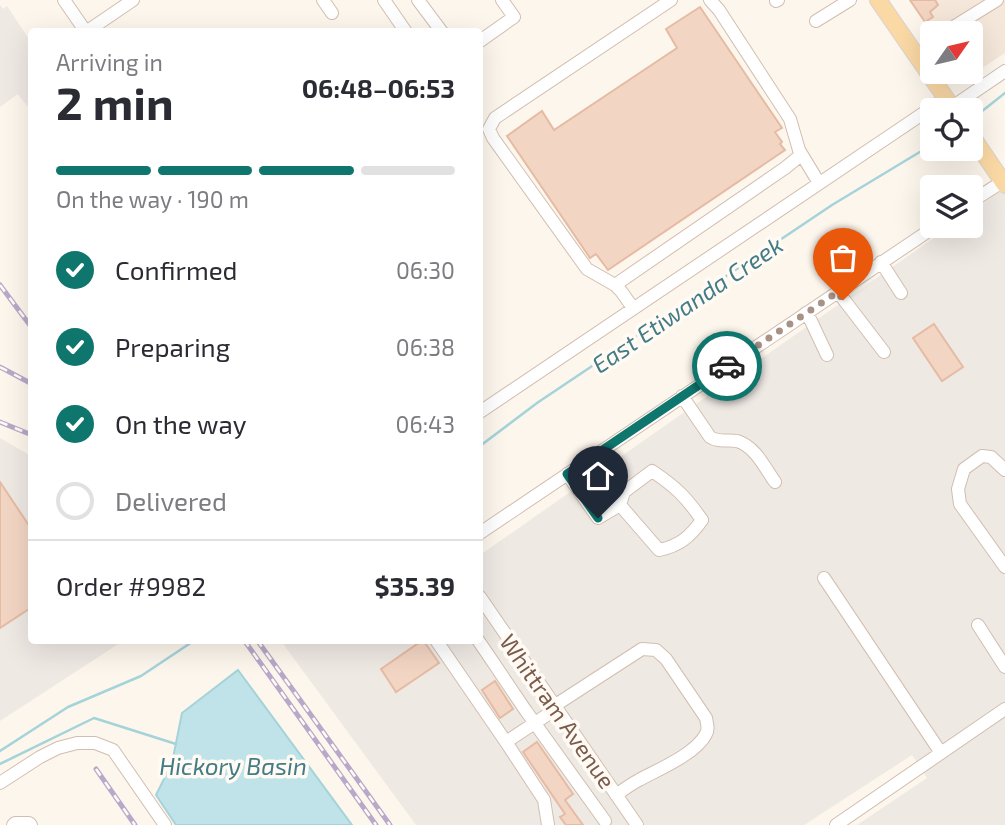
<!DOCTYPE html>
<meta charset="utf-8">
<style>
:root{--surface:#fff;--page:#f7f7f7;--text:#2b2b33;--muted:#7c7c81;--line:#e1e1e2;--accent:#0f766e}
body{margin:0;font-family:"Exo 2",sans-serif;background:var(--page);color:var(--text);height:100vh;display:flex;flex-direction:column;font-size:26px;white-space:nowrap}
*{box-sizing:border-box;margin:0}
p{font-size:23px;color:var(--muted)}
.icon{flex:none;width:38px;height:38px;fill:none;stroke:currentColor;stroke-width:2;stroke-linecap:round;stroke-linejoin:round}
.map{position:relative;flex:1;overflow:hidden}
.side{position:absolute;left:28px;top:28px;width:455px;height:616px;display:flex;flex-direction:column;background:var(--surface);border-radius:7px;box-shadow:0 7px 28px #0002}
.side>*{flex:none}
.needle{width:46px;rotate:56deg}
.controls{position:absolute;left:920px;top:21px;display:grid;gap:14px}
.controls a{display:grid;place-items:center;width:63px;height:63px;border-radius:7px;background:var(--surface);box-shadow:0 7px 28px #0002;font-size:35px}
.pin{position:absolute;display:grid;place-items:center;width:60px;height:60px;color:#fff;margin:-72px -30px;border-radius:50% 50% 50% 0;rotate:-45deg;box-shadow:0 0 7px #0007}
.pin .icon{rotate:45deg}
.courier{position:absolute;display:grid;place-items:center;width:70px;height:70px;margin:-35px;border:5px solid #0f766e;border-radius:50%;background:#fff;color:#222;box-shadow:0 2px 9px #0007}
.summary em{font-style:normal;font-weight:700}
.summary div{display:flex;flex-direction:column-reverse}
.summary{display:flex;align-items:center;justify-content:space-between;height:119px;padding:0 28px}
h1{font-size:46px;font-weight:700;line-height:52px}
.bar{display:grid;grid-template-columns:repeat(4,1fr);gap:10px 7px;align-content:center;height:84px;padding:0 28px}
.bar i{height:9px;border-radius:5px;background:var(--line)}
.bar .active{background:var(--accent)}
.bar p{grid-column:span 4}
.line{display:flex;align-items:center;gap:18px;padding:0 28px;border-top:2px solid var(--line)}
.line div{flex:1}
ol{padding:0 28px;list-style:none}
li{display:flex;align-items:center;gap:21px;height:77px}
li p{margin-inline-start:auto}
li .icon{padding:7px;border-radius:50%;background:var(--accent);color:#fff;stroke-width:4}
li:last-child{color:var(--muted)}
li i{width:38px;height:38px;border:4px solid var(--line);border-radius:50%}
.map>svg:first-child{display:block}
</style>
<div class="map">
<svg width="1005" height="825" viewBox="0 0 1005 825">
<rect width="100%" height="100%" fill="#fdf6ec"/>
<path fill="#f5e8da" d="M909 0H1005V53L964 80 958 72H971V33H933V35Z"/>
<path fill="#efe9e4" d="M0 5 3 9 7 6 31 42V102L27 106 18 94 0 107Z
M1005 188V825H857L927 778 912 755 804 825H416L281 641 480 640V555L951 226H971V212Z
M0 438 31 456 32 640 123 641 0 721Z"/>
<path fill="#bfe3e8" stroke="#a5d3da" stroke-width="2" d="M238 670 352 825H176L156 795 172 763 182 713Z"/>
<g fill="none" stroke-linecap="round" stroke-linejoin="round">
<path stroke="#a5d3da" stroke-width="2.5" d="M981 112 1005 93
M480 446 537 403 832 205 933 144
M0 751 68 707 141 676 195 640
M0 764 94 718 176 744"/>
</g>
<path fill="#f3d5c3" stroke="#e6bba3" stroke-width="2" d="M910 0H935L938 5 930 12 933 17 925 22Z
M700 7 782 128 775 132 782 142 780 144 785 150 608 270 596 254 590 258 507 136 542 111 554 130 677 48 666 29Z
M934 324 963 367 942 381 913 338Z
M0 482 32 530V607L0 628Z
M423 640 439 663 396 692 381 669Z
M495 681 513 709 500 718 482 690Z
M537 742 573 794 565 800 583 825H566L560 817 565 814 523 752Z"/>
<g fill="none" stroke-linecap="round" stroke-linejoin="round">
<g stroke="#d1beb0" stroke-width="14">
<path id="minor" d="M64 0 86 32
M323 0 332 13
M384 0 406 32
M418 0 442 32
M710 0 719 10 790 119 799 150 819 183
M776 1 778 0
M816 21 850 0
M955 26 997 0
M86 32 133 0
M480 41 514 17 502 0
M952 107 1005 71
M971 202 1005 180
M881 262 901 293
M615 285 785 168 801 155
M838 292 884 352
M633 308 621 291 615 285 587 269 493 138 489 129 495 118 671 0
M806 313 811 321 827 355
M682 396 710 437C719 443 727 439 737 441 755 446 765 468 775 482
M480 412 946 98
M1005 470 991 457 982 456 964 469 958 489 960 504 1005 567
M567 474 598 518 620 505 624 492 652 471C676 487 686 497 702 520 690 537 679 546 659 550L620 505
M480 533 936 226
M824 578 941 753
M480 597 637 825
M978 625 1005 667
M436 640 506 742 544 800 548 825
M478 640 526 711 605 821
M554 706 642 649 656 650 666 659 706 718C707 724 709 729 706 734 696 754 657 770 639 780 631 784 623 790 616 795
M506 742 556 709
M0 783 40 757 58 748 77 743H95L113 750 165 825
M13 825 15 823H29L31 825
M836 825 1005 709"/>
</g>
<g stroke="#dad1cd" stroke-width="18">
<path id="major" d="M878 0 954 110
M971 135 1005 185"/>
</g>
<use href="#minor" stroke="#fff" stroke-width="12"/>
<use href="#major" stroke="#fbd9a5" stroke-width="16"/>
<g stroke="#b9a8c9" stroke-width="5">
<path id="rail" d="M0 285 32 328
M0 367 32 384
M0 422 32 435
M244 640 376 825
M257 640 390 825
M96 769 135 825"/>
</g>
<use href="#rail" stroke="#fffaf3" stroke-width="2.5" stroke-dasharray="8" stroke-linecap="butt"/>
</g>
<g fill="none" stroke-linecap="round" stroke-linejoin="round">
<path stroke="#a89285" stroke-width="7" stroke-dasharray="0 12.6" d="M727 366 838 292 843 300"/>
<path stroke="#0f766e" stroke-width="9" d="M598 518 567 474 727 366"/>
</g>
<g text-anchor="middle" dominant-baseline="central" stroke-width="7" stroke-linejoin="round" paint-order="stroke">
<g font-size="23" fill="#7a5c4d" stroke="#fffaf3">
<text transform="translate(558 711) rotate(55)">Whittram Avenue</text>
</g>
<g font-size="24" font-style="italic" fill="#437c86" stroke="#fffaf3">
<text transform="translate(687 304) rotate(-34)">East Etiwanda Creek</text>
<text x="233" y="765">Hickory Basin</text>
</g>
</g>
</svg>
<div class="controls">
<a><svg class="needle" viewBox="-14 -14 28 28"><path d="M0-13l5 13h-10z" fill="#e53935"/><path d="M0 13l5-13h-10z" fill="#7c7c81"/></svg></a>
<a><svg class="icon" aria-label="locate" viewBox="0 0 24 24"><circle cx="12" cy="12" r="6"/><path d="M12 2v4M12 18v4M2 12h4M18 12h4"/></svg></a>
<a><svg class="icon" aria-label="layers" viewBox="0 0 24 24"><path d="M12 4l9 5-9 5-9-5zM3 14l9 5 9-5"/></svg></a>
</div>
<div class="pin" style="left:843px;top:300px;background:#ea580c"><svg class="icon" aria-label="bag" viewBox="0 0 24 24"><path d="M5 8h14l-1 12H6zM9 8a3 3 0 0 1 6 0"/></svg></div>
<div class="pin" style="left:598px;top:518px;background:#1f2937"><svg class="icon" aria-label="home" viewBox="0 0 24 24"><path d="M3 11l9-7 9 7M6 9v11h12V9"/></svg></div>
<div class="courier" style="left:727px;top:366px"><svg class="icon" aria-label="car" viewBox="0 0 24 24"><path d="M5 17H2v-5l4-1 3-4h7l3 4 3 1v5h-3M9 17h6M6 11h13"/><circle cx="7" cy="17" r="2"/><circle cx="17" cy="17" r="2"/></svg></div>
<section class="side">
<div class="summary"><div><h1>2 min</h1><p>Arriving in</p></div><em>06:48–06:53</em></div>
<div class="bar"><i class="active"></i><i class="active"></i><i class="active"></i><i></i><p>On the way · 190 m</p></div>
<ol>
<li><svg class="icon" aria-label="check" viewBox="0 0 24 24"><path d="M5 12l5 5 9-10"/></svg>Confirmed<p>06:30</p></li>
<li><svg class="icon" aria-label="check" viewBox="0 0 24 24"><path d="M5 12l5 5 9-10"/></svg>Preparing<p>06:38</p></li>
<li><svg class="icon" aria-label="check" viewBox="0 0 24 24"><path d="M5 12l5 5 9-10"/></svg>On the way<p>06:43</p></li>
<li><i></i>Delivered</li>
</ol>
<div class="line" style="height:91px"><div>Order #9982</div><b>$35.39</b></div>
</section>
</div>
